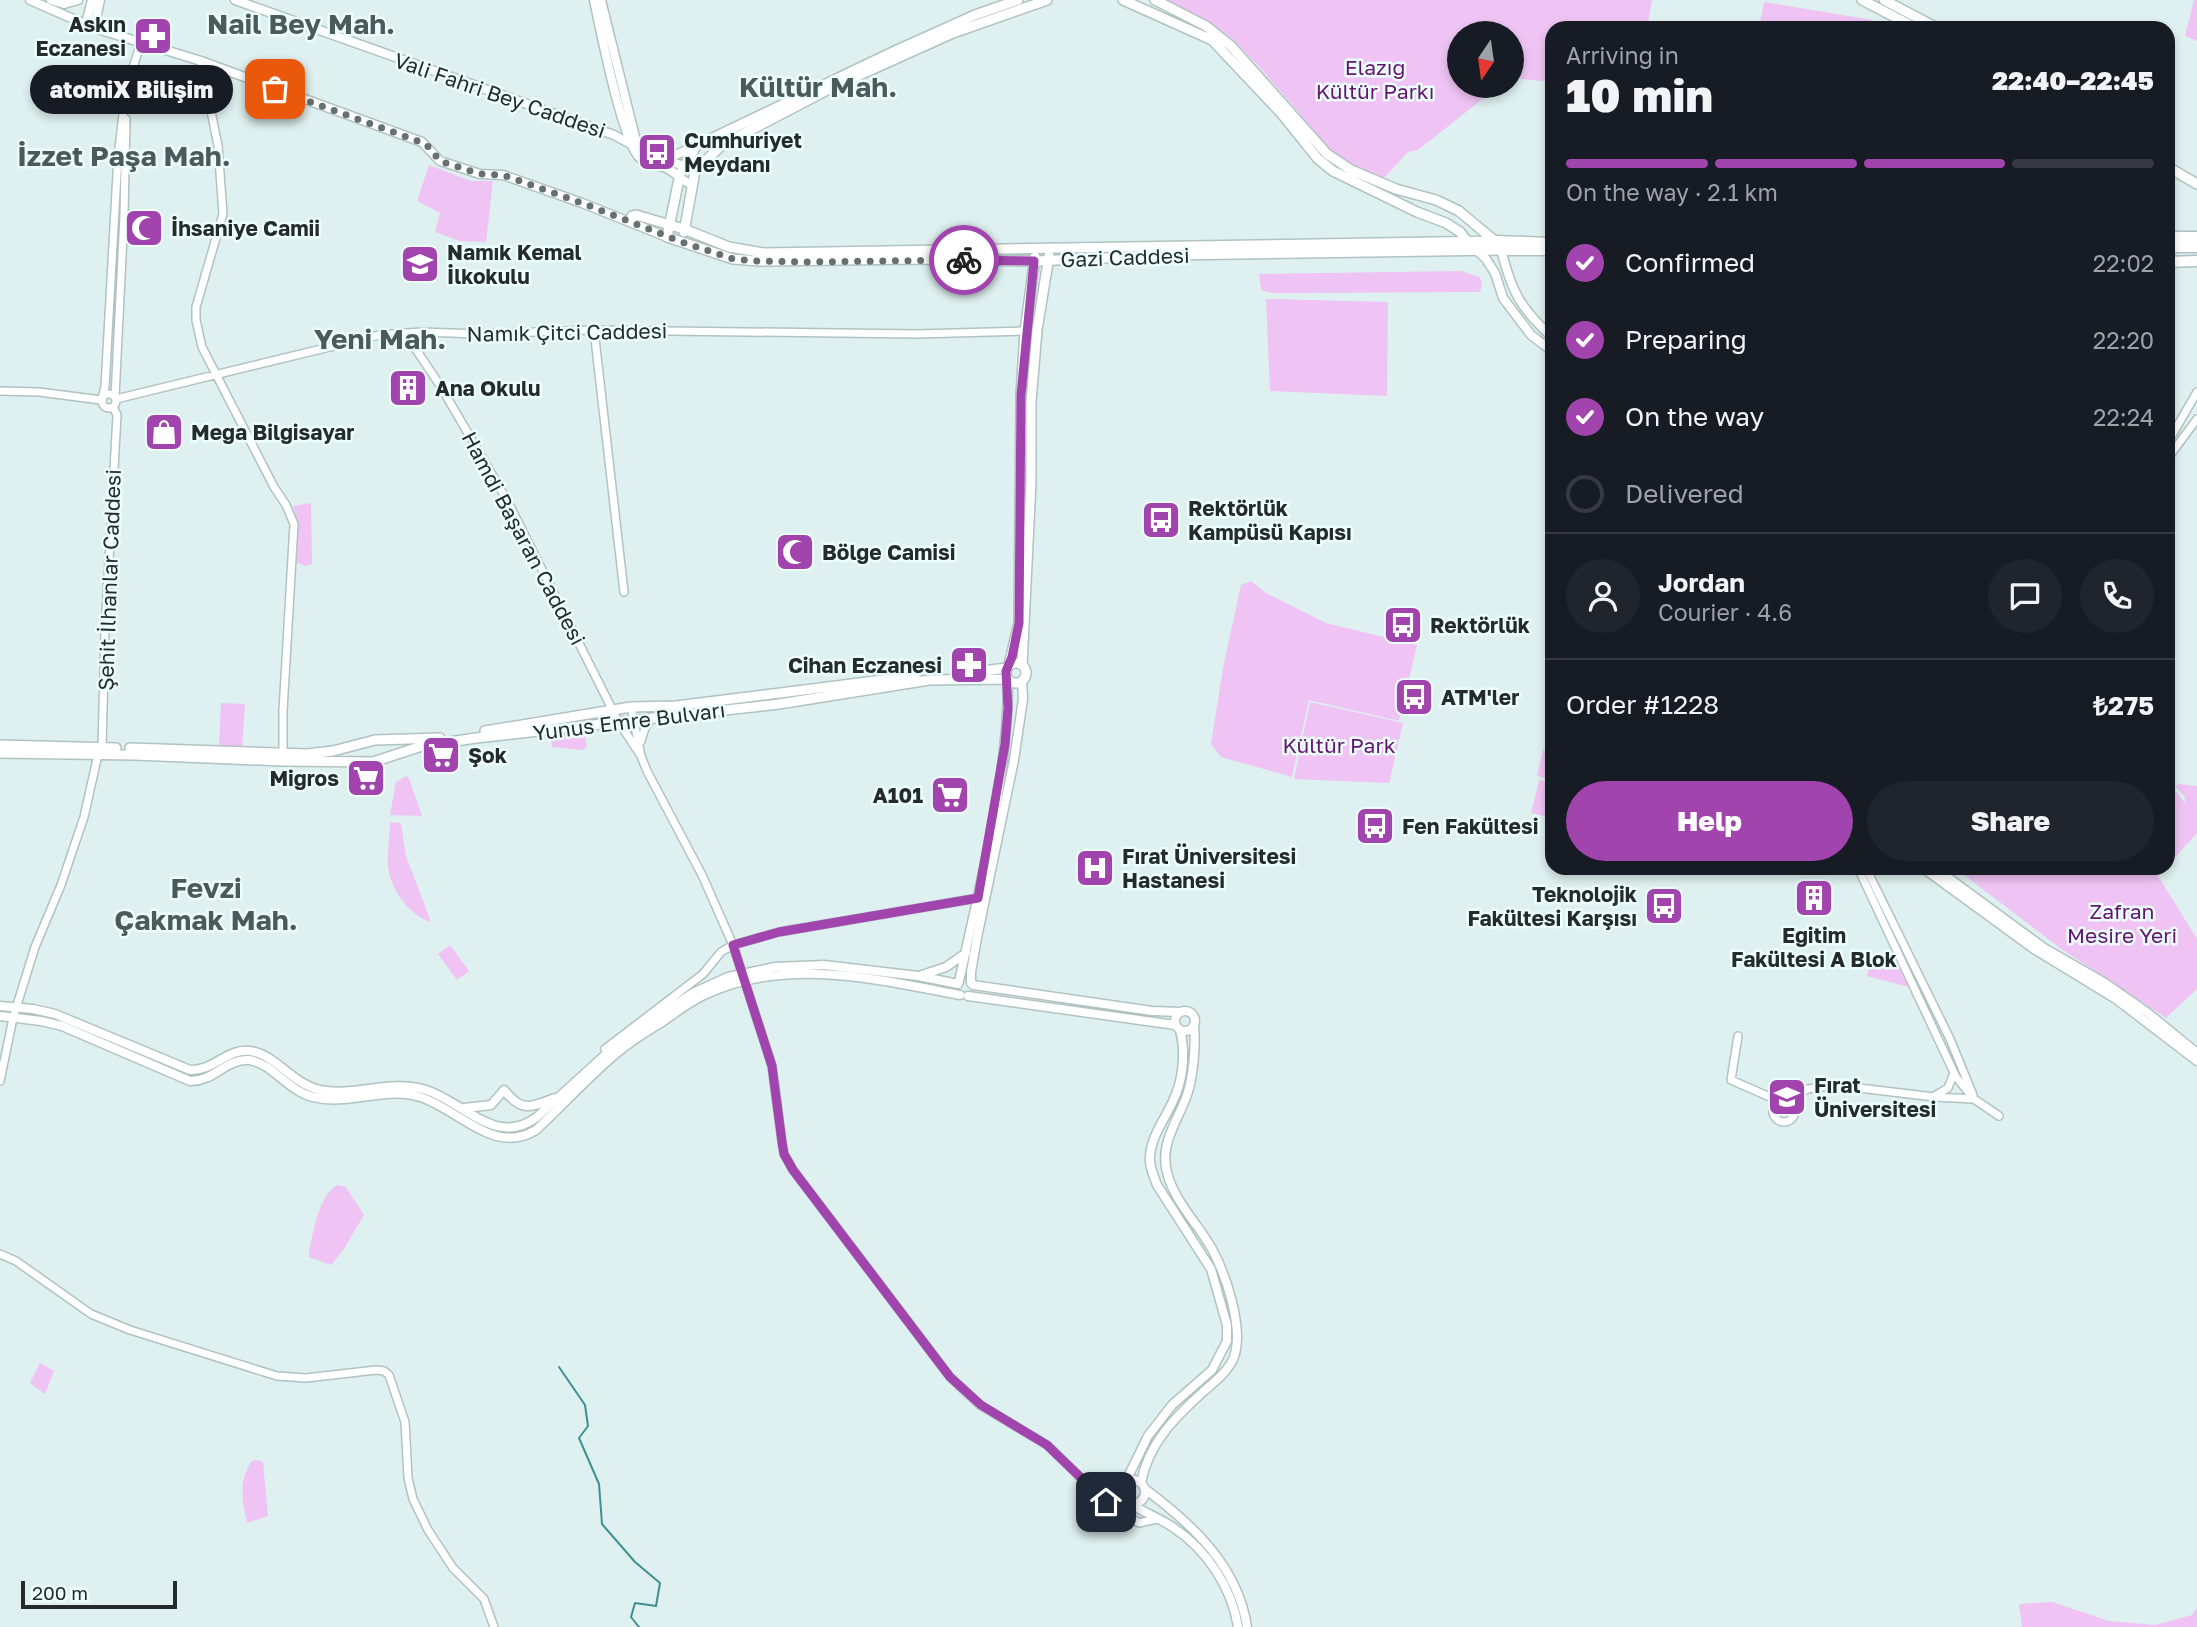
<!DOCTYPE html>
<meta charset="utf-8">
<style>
:root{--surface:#171b24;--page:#20242c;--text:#f1f3f6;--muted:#9ea1a6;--line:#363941;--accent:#a244ae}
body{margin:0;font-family:"Golos Text",sans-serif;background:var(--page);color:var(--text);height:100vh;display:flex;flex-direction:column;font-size:26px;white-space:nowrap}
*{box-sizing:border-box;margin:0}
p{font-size:23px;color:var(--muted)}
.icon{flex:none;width:38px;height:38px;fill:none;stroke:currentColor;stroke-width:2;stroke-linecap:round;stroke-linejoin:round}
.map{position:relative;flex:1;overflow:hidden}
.side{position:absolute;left:1545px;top:21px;width:630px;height:854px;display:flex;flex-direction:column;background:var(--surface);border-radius:21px;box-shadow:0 4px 10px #0003}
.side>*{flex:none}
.needle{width:46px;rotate:193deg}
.controls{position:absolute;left:1447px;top:21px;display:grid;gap:14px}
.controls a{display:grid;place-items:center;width:77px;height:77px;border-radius:50%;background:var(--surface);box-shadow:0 4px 10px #0003;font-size:35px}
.scale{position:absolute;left:21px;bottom:18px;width:156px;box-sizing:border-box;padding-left:7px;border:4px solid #252b2b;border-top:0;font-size:19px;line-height:24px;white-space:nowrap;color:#252b2b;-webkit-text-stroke:5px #ecfdfd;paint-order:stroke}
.pin{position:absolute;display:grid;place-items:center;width:60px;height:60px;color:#fff;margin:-30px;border-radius:14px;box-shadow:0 4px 10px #0006}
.courier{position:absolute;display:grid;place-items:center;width:70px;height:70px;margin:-35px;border:5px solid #a244ae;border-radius:50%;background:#fff;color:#222;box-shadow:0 2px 9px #0007}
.bubble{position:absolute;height:49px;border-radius:24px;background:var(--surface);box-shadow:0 4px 10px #0003;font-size:23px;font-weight:800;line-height:49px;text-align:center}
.head em{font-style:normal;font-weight:800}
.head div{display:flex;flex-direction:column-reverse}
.head{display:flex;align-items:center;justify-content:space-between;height:119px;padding:0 21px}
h1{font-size:46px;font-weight:800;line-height:52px}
.bar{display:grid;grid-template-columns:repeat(4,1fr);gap:10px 7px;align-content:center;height:84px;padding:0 21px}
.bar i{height:9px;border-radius:5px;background:var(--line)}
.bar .on{background:var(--accent)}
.bar p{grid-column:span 4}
.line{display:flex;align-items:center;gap:18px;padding:0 21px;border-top:2px solid var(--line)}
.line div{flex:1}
.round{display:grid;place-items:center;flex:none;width:74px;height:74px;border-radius:37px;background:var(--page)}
ol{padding:0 21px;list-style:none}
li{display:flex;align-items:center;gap:21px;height:77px}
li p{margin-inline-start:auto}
li .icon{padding:7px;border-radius:50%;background:var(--accent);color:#fff;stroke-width:4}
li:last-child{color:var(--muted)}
li i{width:38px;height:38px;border:4px solid var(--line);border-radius:50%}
.button{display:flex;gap:14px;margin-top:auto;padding:14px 21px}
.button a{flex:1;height:80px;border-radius:42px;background:var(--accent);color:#fff;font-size:28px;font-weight:800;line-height:80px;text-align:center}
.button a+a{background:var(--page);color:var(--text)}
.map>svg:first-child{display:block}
</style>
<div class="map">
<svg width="2197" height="1627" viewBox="0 0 2197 1627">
<rect width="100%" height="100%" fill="#def0ef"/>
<path fill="#efc4f4" d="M1164 0H1652L1647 28H1552V82L1512 78V33H1460V86H1499L1418 150 1408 152 1384 178C1343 174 1318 135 1294 107 1273 83 1252 57 1229 36 1210 20 1186 10 1164 0Z
M2194 0H2197V41L2185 36Z
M1764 2 1872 20 1871 28H1759Z
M429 165 471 181H493L486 242 459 241 435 232 440 213 417 201Z
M1461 271 1480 277 1482 284 1480 292 1272 293 1261 290 1259 274Z
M1266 299 1388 302 1387 396 1270 391Z
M311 503 312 564 305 566 297 562 298 522 293 506Z
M1251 581 1266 593 1326 623 1417 645 1399 721 1309 700 1292 777 1221 757 1211 744 1223 668 1241 585Z
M1310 702 1403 723 1389 783 1294 779Z
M221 703 245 704 242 749 219 748Z
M583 728 587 746 584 750 552 747 550 734Z
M1543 750 1552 752V780L1537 776Z
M406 776 409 778 422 816 390 815 396 782Z
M1539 780 1552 783V818L1531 813Z
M2168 782 2186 804 2184 796 2175 786 2180 784 2197 786V833L2168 865Z
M390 822 401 823 406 856 431 922C409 915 391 890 388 867 387 852 390 836 390 822Z
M1955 868H2165L2158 876 2197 939V989L2166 1018 2060 948Z
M450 945 469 971 457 980 438 954Z
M1880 953C1897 957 1903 970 1910 984L1909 987 1867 976 1871 958Z
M338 1185 346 1187 364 1215 344 1249 331 1265 309 1257V1253C312 1235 320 1191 338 1185Z
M40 1363 54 1371 45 1394 30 1383Z
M257 1460 263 1462 268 1516 247 1523C242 1500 238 1481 252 1461Z
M2052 1602 2109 1621 2155 1625 2192 1615 2197 1608V1627H2022L2019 1604Z"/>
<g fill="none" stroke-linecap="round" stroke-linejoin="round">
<path stroke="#409091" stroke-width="2" d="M559 1367 585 1405 588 1426 579 1438 599 1484 602 1524 635 1562 660 1583 656 1606 635 1603 631 1617 639 1627"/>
<g stroke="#b1c2c2" stroke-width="10">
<path id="tertiary" d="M201 61 218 146 223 214 196 307V320L202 347 274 487 286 505 294 524 283 711V754
M594 330 624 592
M405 333 441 387 508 502 618 721 641 756
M0 391 39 392 101 400
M102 401a7 7 0 1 1 14 0a7 7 0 1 1-14 0Z
M115 397 124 216 126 119
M102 398 105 387 118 156 126 90 141 42
M116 399 379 335 422 332 479 334 590 330 917 334 1025 331
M2168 442 2197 392
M2168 458 2197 419
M631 707 641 756 647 771 702 875 733 945 772 1066 782 1142 784 1154 793 1170 950 1377 980 1405 1047 1445 1106 1502 1139 1523 1157 1519
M641 741 645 728 652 717
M1858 868 1956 1077 1974 1099
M1866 868 1950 1039 1973 1095
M1738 1036 1731 1080 1779 1101
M605 1049 703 974 721 952 733 945 779 932 978 898
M0 1081 13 1018 35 947 61 885 84 817 97 759 102 747 105 632 117 415 113 407
M1936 1095 1948 1088 1954 1073
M1782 1100 1808 1089 1834 1085 1934 1097 1974 1099 1999 1116
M1773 1111a11 11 0 1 1 22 0a11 11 0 1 1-22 0Z
M0 1254 16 1261 91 1314 130 1330 277 1376 306 1378 376 1370 384 1371 389 1375 405 1422 408 1478 413 1499 428 1530 453 1568 484 1599 494 1627"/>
</g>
<g stroke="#b1c2c2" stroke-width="11">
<path id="secondary" d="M30 0 94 28 201 61 422 142 440 161 480 174 503 175 582 203 667 237
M51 0 64 4 78 0
M235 0 614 135 645 152 689 168
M594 0C600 28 622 140 639 157 646 164 659 165 668 169 677 173 681 181 691 184
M601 0 637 145
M86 24 92 0
M94 28 100 0
M666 159 696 146
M1467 241 1486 259 1495 273 1503 298 1531 335 1552 351
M1501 250C1512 292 1520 308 1552 337
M1923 868 2034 949 2116 999 2197 1061
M1935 868 2044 948 2105 983 2148 1013 2197 1053
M922 975 946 967 966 953
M959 982C980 882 1008 782 1008 680
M971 983V972L977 938 1014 760 1023 699 1022 681
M973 985 1152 1011 1181 1012
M968 996 1175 1025
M0 1006 33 1009 55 1014 190 1070C213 1071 228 1048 250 1051 275 1054 291 1083 320 1090 355 1097 390 1079 426 1090 464 1102 496 1148 537 1117L626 1036 693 993 728 977 775 967 824 965 918 976 958 984
M1175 1021a10 10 0 1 1 20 0a10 10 0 1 1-20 0Z
M0 1016 41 1021 62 1026 190 1081C213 1082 227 1058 249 1060 272 1063 288 1091 313 1097 349 1106 384 1086 420 1097 459 1109 493 1156 536 1130 564 1104 589 1076 618 1052 631 1041 647 1031 662 1022 675 1013 688 1003 702 996 783 956 876 979 960 995
M464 1108 491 1105 504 1090C522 1113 530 1107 555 1098
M1121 1492a12 12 0 1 1 24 0a12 12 0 1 1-24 0Z
M1125 1483 1148 1436 1172 1405 1212 1370 1227 1341V1325L1211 1269 1157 1185C1154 1176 1149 1167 1150 1158 1150 1138 1165 1119 1173 1101 1183 1081 1186 1052 1180 1030
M1141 1483C1148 1444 1175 1417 1203 1392 1214 1382 1228 1372 1234 1357 1244 1328 1226 1275 1212 1249 1198 1224 1176 1203 1168 1176 1158 1145 1177 1123 1187 1095 1193 1078 1196 1044 1194 1027
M1145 1489C1192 1524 1238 1566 1247 1627
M1130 1503C1144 1513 1160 1518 1174 1528 1207 1550 1232 1588 1238 1627"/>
</g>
<g stroke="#b1c2c2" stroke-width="12">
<path id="primary" d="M1018 0 975 15 897 50 696 146 680 174 667 237 733 259 758 261 917 259 1034 261 1172 255 1501 250
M1123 0 1212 40 1281 113 1318 159 1333 171 1417 212 1446 223 1460 232 1467 241
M1155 0 1206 26 1231 46 1327 154 1351 170 1396 189 1436 200 1459 211 1496 242
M1862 0 1916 28
M1884 0 1937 28
M2168 167 2197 184
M629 221 632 216 636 215 684 229 729 247 764 253 1495 241
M684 232 695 171 722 145 833 87 953 33 1047 0
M1006 673a10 10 0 1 1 20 0a10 10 0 1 1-20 0Z
M1009 665 1019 623 1021 395 1025 331 1035 257
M1022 665 1031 482V402L1037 330 1049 256
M964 673 1007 668
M485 731 631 707 676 706 915 676
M0 745 116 748
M130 748 307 754 333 751 375 740 440 738
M0 753 134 755 283 761 373 762 422 746 476 738 779 704 929 680 1007 679"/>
</g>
<g stroke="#b1c2c2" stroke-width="13">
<path id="trunk" d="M2168 237H2197
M1495 241 1552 243
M2168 247H2197
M1501 250H1552
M2168 262 2197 261"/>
</g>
<use href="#tertiary" stroke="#fff" stroke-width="7"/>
<use href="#secondary" stroke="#fff" stroke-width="8"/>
<use href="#primary" stroke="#fff" stroke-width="9"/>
<use href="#trunk" stroke="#fff" stroke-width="10"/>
</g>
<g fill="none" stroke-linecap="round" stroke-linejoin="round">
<path stroke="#667070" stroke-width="7" stroke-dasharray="0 12.6" d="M275 89 426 144 440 161 480 174 503 175 582 203 682 242 733 259 753 261 806 262 964 260"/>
<path stroke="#a244ae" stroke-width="9" d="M964 260 1034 261 1021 395 1019 623 1012 657 1006 671 1008 708 1005 744 978 898 779 932 733 945 772 1066 782 1142 784 1154 793 1170 950 1377 981 1405 1047 1445 1106 1502"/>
</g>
<defs>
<g id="pharmacy-square" transform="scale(2.0125)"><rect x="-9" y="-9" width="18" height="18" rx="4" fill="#a244ae" stroke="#ecfdfd"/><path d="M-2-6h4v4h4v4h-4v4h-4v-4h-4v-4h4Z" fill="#fff"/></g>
<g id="bus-square" transform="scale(2.0125)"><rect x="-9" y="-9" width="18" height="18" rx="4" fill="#a244ae" stroke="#ecfdfd"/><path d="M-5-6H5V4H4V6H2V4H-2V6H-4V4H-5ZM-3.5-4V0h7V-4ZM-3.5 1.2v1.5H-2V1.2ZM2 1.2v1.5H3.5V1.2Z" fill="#fff"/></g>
<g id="mosque-square" transform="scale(2.0125)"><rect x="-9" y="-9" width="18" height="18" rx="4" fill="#a244ae" stroke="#ecfdfd"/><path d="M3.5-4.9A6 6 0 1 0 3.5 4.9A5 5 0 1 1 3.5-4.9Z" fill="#fff"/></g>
<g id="school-square" transform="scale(2.0125)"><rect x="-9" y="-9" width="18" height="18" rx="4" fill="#a244ae" stroke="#ecfdfd"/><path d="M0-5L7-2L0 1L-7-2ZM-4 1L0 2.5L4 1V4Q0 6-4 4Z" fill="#fff"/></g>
<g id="building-square" transform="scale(2.0125)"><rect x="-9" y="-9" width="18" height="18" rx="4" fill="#a244ae" stroke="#ecfdfd"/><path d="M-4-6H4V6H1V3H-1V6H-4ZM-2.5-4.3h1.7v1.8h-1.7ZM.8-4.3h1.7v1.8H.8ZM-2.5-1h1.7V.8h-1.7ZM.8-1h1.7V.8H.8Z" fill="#fff"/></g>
<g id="shop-square" transform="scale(2.0125)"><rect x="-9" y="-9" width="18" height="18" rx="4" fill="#a244ae" stroke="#ecfdfd"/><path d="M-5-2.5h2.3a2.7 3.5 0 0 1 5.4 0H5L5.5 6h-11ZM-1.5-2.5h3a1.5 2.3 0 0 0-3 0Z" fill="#fff"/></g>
<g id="supermarket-square" transform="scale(2.0125)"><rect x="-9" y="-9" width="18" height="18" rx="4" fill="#a244ae" stroke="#ecfdfd"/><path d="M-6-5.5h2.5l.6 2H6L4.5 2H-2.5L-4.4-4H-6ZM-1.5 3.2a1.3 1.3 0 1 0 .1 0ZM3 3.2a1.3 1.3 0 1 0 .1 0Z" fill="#fff"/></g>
<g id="hospital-square" transform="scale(2.0125)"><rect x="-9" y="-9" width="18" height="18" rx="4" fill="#a244ae" stroke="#ecfdfd"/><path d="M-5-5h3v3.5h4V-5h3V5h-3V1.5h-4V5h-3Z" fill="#fff"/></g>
<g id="university-square" transform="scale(2.0125)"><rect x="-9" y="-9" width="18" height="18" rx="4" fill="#a244ae" stroke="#ecfdfd"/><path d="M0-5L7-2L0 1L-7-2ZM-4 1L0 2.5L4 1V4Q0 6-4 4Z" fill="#fff"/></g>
</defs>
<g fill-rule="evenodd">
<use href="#pharmacy-square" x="153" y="36"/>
<use href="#bus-square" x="657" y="152"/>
<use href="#mosque-square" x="144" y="228"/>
<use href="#school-square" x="420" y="264"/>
<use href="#building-square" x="408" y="388"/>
<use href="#shop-square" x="164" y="432"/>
<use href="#bus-square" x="1161" y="520"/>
<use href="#mosque-square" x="795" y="552"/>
<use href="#bus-square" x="1403" y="625"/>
<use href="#pharmacy-square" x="969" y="665"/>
<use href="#bus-square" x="1414" y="697"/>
<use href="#supermarket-square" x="441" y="755"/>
<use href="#supermarket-square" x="366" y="778"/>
<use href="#supermarket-square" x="950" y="795"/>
<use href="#bus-square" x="1375" y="826"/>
<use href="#hospital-square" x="1095" y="868"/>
<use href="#building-square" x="1814" y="898"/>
<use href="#bus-square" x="1664" y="906"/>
<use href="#university-square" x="1787" y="1097"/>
</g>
<g text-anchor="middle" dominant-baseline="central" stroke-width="5" stroke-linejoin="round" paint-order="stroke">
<g font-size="21" font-weight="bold" fill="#252b2b" stroke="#ecfdfd" text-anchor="start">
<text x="126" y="24" text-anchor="end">Askın<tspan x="126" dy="24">Eczanesi</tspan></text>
<text x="684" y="140">Cumhuriyet<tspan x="684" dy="24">Meydanı</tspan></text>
<text x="171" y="228">İhsaniye Camii</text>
<text x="447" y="252">Namık Kemal<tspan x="447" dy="24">İlkokulu</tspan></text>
<text x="435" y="388">Ana Okulu</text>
<text x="191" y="432">Mega Bilgisayar</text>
<text x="1188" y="508">Rektörlük<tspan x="1188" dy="24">Kampüsü Kapısı</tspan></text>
<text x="822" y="552">Bölge Camisi</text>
<text x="1430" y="625">Rektörlük</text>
<text x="942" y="665" text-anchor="end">Cihan Eczanesi</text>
<text x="1441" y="697">ATM'ler</text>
<text x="468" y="755">Şok</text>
<text x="339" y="778" text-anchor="end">Migros</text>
<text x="923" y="795" text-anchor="end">A101</text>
<text x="1402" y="826">Fen Fakültesi</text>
<text x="1122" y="856">Fırat Üniversitesi<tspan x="1122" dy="24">Hastanesi</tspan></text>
<text x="1637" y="894" text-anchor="end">Teknolojik<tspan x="1637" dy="24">Fakültesi Karşısı</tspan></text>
<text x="1814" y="935" text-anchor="middle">Eğitim<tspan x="1814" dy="24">Fakültesi A Blok</tspan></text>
<text x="1814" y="1085">Fırat<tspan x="1814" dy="24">Üniversitesi</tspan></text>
</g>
<g font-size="21" fill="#65156f" stroke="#ecfdfd">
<text x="1375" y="67">Elazığ<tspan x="1375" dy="24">Kültür Parkı</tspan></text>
<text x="1339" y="745">Kültür Park</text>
<text x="2122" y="911">Zafran<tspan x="2122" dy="24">Mesire Yeri</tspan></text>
</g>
<g font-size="21" fill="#252b2b" stroke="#ecfdfd">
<text transform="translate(500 95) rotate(19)">Vali Fahri Bey Caddesi</text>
<text transform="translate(1125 257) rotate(-2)">Gazi Caddesi</text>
<text transform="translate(567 332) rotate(-1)">Namık Çitci Caddesi</text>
<text transform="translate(524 538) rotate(62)">Hamdi Başaran Caddesi</text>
<text transform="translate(109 580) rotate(-88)">Şehit İlhanlar Caddesi</text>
<text transform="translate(629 721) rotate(-7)">Yunus Emre Bulvarı</text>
</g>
<g font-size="28" font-weight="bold" fill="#4b5a5a" stroke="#ecfdfd">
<text x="301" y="23">Nail Bey Mah.</text>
<text x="818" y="86">Kültür Mah.</text>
<text x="124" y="155">İzzet Paşa Mah.</text>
<text x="380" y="338">Yeni Mah.</text>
<text x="206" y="887">Fevzi<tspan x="206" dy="32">Çakmak Mah.</tspan></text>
</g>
</g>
</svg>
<div class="controls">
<a><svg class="needle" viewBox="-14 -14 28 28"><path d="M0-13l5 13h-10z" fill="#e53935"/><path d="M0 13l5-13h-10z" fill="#9ea1a6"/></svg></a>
</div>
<div class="scale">200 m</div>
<div class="pin" style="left:275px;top:89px;background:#ea580c"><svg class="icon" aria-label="bag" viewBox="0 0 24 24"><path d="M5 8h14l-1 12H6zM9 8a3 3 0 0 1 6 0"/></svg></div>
<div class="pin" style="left:1106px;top:1502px;background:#1f2937"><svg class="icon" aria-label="home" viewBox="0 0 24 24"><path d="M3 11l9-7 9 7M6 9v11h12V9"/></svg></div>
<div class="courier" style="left:964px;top:260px"><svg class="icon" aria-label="bike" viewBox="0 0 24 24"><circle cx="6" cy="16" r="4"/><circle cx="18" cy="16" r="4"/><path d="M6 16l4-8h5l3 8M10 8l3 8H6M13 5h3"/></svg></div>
<div class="bubble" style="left:30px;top:65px;width:203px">atomiX Bilişim</div>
<section class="side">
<div class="head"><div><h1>10 min</h1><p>Arriving in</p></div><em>22:40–22:45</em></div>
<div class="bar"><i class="on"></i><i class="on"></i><i class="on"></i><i></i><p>On the way · 2.1 km</p></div>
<ol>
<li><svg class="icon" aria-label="check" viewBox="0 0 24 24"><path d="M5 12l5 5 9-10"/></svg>Confirmed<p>22:02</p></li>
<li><svg class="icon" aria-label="check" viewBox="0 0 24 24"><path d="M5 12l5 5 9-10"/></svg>Preparing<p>22:20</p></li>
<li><svg class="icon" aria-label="check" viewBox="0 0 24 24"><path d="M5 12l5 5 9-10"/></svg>On the way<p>22:24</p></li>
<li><i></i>Delivered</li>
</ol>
<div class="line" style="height:126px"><a class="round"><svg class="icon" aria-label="person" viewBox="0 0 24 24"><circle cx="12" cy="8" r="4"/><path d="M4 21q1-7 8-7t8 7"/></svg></a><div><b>Jordan</b><p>Courier · 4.6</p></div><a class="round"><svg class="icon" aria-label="chat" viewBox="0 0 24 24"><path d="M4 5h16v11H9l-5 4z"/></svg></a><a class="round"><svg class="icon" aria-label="phone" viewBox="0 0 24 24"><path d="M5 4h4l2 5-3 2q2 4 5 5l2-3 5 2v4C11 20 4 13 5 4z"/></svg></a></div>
<div class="line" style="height:91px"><div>Order #1228</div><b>₺275</b></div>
<div class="button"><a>Help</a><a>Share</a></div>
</section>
</div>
